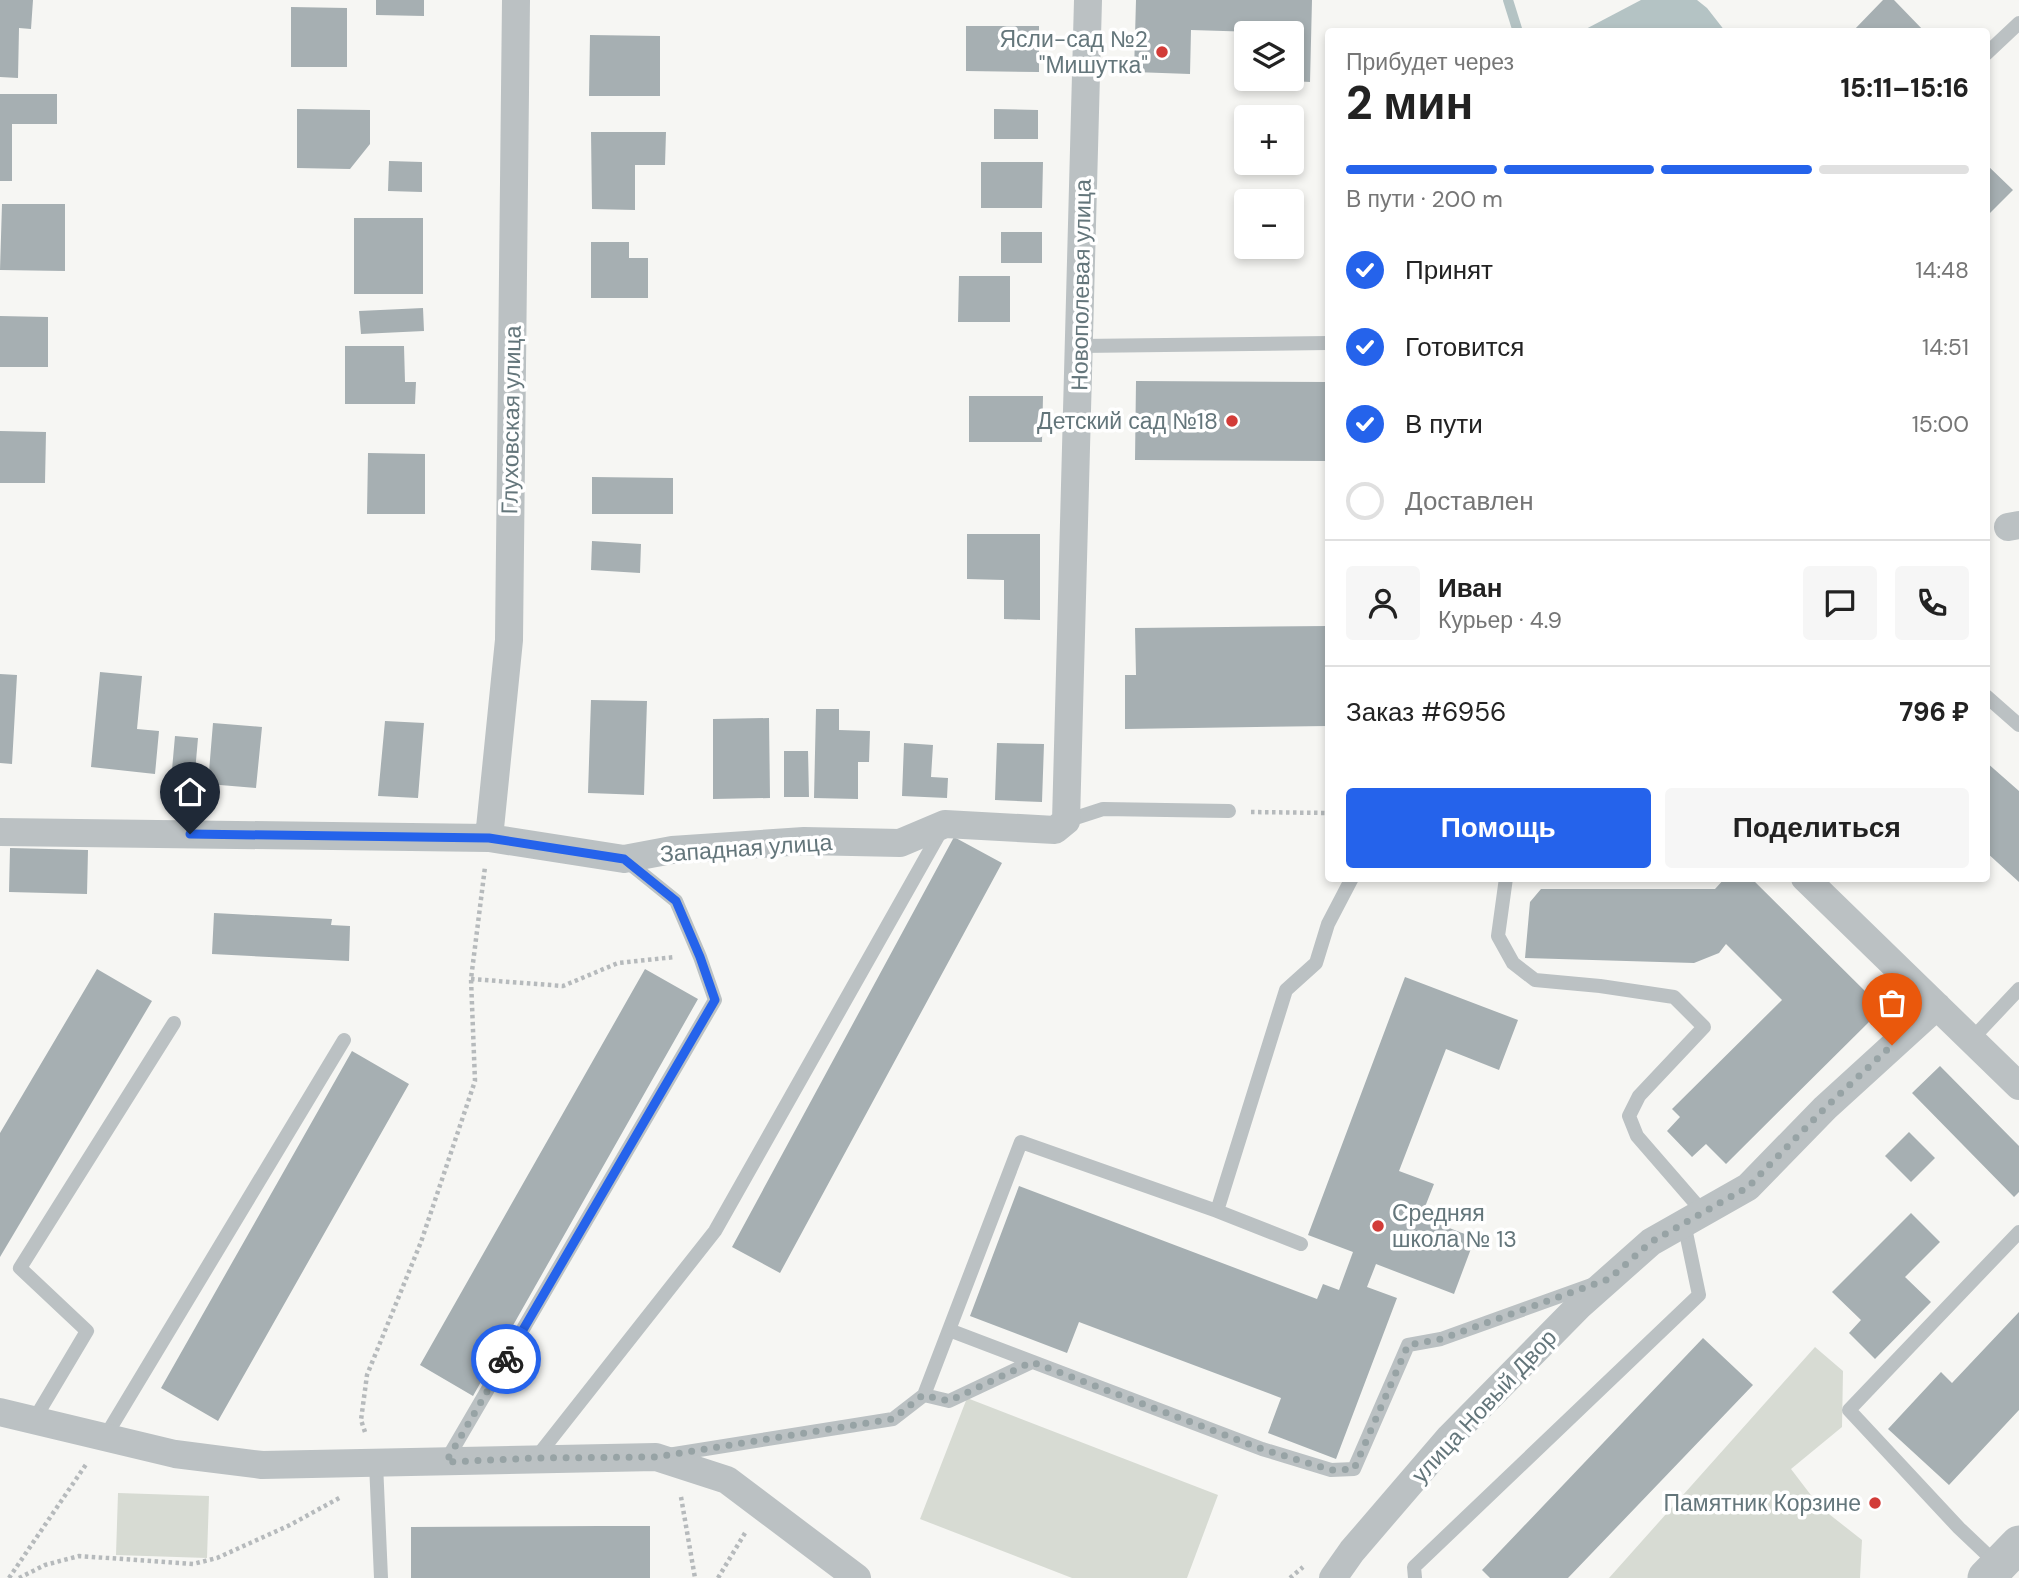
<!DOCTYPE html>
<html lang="ru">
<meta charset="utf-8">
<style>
:root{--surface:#fff;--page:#f6f6f6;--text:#222;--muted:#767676;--line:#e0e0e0;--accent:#2563eb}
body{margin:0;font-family:"DM Sans",sans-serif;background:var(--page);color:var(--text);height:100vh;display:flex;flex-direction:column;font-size:26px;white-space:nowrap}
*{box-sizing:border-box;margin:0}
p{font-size:23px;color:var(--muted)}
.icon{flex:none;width:38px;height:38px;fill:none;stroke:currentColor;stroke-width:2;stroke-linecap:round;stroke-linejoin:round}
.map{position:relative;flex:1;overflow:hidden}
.panel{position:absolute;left:1325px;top:28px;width:665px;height:854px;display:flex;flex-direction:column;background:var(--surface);border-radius:7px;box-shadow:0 4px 10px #0003}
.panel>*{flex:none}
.tools{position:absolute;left:1234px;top:21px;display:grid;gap:14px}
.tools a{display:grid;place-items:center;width:70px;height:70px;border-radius:7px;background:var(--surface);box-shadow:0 4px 10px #0003;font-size:35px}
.pin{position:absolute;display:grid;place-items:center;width:60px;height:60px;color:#fff;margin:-72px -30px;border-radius:50% 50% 50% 0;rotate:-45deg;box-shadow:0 0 7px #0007}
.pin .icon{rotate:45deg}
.courier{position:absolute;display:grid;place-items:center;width:70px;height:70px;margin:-35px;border:5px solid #2563eb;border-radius:50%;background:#fff;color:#222;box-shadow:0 2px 9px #0007}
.overview em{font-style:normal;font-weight:800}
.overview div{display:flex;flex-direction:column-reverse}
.overview{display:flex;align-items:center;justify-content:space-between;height:119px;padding:0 21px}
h1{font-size:46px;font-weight:800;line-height:52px}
.bar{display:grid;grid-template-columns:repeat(4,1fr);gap:10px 7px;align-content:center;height:84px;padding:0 21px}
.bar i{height:9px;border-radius:5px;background:var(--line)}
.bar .selected{background:var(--accent)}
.bar p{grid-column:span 4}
.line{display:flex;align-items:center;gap:18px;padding:0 21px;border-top:2px solid var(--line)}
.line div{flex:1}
.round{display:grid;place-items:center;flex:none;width:74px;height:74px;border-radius:7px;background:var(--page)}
ol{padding:0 21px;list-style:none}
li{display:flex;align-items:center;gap:21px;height:77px}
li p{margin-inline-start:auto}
li .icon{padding:7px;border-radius:50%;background:var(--accent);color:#fff;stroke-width:4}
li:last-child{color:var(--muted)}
li i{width:38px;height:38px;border:4px solid var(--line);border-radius:50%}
.primary-button{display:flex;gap:14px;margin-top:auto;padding:14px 21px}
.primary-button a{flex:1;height:80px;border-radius:7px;background:var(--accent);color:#fff;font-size:28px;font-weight:800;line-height:80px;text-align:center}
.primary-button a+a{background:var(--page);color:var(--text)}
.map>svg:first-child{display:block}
</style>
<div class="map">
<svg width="2019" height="1578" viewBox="0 0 2019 1578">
<rect width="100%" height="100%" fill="#f6f6f3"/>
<path fill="#d7dbd3" d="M1815 1347 1843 1371 1842 1427 1791 1469 1820 1507 1862 1540 1860 1578H1609Z
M967 1398 1218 1495 1187 1578H1072L920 1519Z
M118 1493 209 1496 207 1558 116 1555Z"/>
<path fill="#b4c3c4" d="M1641 0H1697L1707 8 1725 31H1582Z"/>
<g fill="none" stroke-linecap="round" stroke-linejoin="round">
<path stroke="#b4c3c4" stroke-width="10" d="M1508 0 1518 32"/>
</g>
<path fill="#a6afb2" d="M0 0H33L31 29 19 28 18 78 0 77Z
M376 0H424V16L376 15Z
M1136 0H1312L1310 82 1292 81V33L1191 30 1190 74 1134 72Z
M1883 0H1894L1925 32H1852Z
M291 7 347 8V67H291Z
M966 26H1039V72L966 71Z
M590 35 660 36V96H589Z
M0 94H57V124H12V181H0Z
M297 109 370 110V144L350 169 297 168Z
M994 109 1038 110V139H994Z
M591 132H666L665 165H635V210L592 209Z
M389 161 422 162V192L388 191Z
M981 162H1043L1042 208H981Z
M1986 164 2013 190 1986 217Z
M2 204H65V271L0 270Z
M354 218H423V294H354Z
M1001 232H1042V263H1001Z
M591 242H629V258H648V298H591Z
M959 276H1010V322H958Z
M423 308 424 331 361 334 359 311Z
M0 316 48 317V367H0Z
M345 346H404L405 382H416L415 404H345Z
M1136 381 1328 382V461L1135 460Z
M969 396H1043L1042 442H969Z
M0 431 46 432 45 483H0Z
M368 453 425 454V514H367Z
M592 477 673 478V514H592Z
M967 534H1040V620L1004 619V580L967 579Z
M592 541 641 544 640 573 591 570Z
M1328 626V726L1125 729V675H1136L1135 628Z
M100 672 142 676 137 729 159 731 155 774 91 767Z
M0 674 17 675 12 764 0 763Z
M591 700 647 701 644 795 588 793Z
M816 709H839V730L870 731 869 762H858V799L814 798Z
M769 718 770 798 713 799V719Z
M385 721 424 723 418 798 378 796Z
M213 723 262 727 256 788 208 784Z
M175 736 198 738 194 784 171 781Z
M904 743 933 745 931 777 948 778 947 798 902 796Z
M997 743 1044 744 1042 802 995 800Z
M784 751H808L809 797H784Z
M1986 762 2019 791V882L1986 852Z
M954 837 1002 863 780 1273 732 1247Z
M10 848 88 850 87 894 9 892Z
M1725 878H1751L1873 999 1868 1010 1874 1017 1726 1164 1706 1144 1692 1157 1667 1131 1680 1117 1672 1109 1782 1000 1726 944 1719 953 1694 963 1525 958 1530 902 1541 889H1715Z
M214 913 332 919 331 925 350 926 349 961 212 954Z
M97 969 152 1001 0 1257V1133Z
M645 969 698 999 473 1396 420 1365Z
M1405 977 1518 1020 1499 1070 1446 1049 1399 1171 1434 1184 1421 1217 1475 1238 1454 1294 1376 1264 1367 1287 1397 1298 1336 1459 1268 1433 1281 1398 1079 1322 1067 1353 970 1316 1019 1186 1317 1299 1323 1284 1339 1290 1353 1252 1308 1235Z
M352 1051 409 1084 218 1421 161 1388Z
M1940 1066 2019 1146V1192L2014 1197 1912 1093Z
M1909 1132 1935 1158 1911 1182 1885 1156Z
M1911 1213 1940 1242 1905 1277 1931 1302 1875 1359 1849 1333 1861 1320 1832 1292Z
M2019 1312V1410L1949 1485 1888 1429 1941 1372 1952 1383Z
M1703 1338 1753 1385 1568 1578H1490L1482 1570Z
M600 1526H650V1578H411V1527Z"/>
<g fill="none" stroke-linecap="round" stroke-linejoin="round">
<path stroke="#b6babc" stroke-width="4.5" stroke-dasharray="3.5 3.5" stroke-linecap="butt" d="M1251 812 1328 813
M471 979 563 986 618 963 675 957
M365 1432 361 1420 367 1375 421 1242 475 1081 471 979 485 867
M681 1497 695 1578
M9 1578 87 1463
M19 1578 45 1565 79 1556 193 1564 217 1558 290 1525 341 1497
M718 1578 745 1533
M1290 1578 1303 1567"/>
<path stroke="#bbc1c3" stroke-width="14" d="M1986 54 2019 23
M1080 346 1328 343
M1986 696 2019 725
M1066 821 1103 809 1229 811
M1506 878 1498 936 1513 963 1535 980 1600 986 1674 997 1704 1027 1639 1096 1629 1116 1637 1136 1703 1212
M1971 1040 2019 989
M1217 1211 1286 990 1316 963 1328 924 1352 878
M949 1330 1262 1449 1331 1470 1354 1469 1408 1345 1441 1339 1594 1284
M924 1395 949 1401 1032 1362
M34 1420 87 1331 20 1268 174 1023
M105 1437 344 1040
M668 1455 893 1419 924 1395 1021 1142 1217 1211 1301 1244
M536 1458 715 1231 942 829
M446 1461 715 1000 700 957 676 901 624 859
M376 1463 381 1578
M1997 1564 1959 1528 1849 1410 2019 1232
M1415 1578 1414 1567 1699 1295 1684 1223"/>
<path stroke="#bbc1c3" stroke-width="28" d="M2008 527 2019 525
M0 832 489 838 624 859 672 850 804 841 900 843 945 824 1055 830 1066 821 1088 0
M489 838 509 640 516 0
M1805 878 2019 1086
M0 1412 175 1454 262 1465 656 1457 727 1480 857 1578
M1333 1578 1352 1551 1450 1437 1580 1305 1651 1242 1748 1187 1825 1108 1937 1006"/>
<path stroke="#bbc1c3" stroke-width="37" d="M1986 1578 2019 1544"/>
</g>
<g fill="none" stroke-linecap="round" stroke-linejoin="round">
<path stroke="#97a3a5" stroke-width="7" stroke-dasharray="0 12.6" d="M506 1359 446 1462 536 1458 656 1457 893 1419 923 1395 949 1401 1032 1362 1262 1449 1331 1470 1354 1469 1408 1345 1441 1339 1609 1279 1651 1242 1748 1187 1825 1108 1892 1045"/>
<path stroke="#2563eb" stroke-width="9" d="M190 834 489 838 624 859 676 901 700 957 715 1000 506 1359"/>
</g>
<g fill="#d23c38" stroke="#fff" stroke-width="2.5">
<circle cx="1162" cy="52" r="7"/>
<circle cx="1232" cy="421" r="7"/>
<circle cx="1378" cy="1226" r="7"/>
<circle cx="1875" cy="1503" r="7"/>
</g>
<g text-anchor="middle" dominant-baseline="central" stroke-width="7" stroke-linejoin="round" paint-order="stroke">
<g font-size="23" fill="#64767b" stroke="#fff" text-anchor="end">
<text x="1148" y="39">Ясли-сад №2<tspan x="1148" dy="26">"Мишутка"</tspan></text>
<text x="1218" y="421">Детский сад №18</text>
<text x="1392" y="1213" text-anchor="start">Средняя<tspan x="1392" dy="26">школа № 13</tspan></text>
<text x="1861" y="1503">Памятник Корзине</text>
</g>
<g font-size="23" fill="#64767b" stroke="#fff">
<text transform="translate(1081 285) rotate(-89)">Новополевая улица</text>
<text transform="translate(511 420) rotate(-89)">Глуховская улица</text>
<text transform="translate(746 848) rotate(-4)">Западная улица</text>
<text transform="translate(1484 1406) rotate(-47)">улица Новый Двор</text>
</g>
</g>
</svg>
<div class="tools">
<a><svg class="icon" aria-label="layers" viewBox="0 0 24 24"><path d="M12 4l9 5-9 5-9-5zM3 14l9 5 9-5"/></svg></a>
<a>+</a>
<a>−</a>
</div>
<div class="pin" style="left:1892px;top:1045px;background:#ea580c"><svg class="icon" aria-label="bag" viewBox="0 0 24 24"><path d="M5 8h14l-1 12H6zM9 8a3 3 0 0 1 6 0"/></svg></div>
<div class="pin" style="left:190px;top:834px;background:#1f2937"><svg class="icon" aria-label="home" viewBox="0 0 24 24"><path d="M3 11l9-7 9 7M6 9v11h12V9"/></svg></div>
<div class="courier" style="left:506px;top:1359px"><svg class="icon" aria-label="bike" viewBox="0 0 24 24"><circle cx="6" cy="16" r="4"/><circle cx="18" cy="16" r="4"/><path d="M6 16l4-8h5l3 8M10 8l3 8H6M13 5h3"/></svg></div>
<section class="panel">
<div class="overview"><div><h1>2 мин</h1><p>Прибудет через</p></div><em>15:11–15:16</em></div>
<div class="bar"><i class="selected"></i><i class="selected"></i><i class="selected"></i><i></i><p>В пути · 200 m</p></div>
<ol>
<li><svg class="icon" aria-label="check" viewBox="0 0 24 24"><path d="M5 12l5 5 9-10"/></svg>Принят<p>14:48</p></li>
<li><svg class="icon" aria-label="check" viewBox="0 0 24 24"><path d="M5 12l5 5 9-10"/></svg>Готовится<p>14:51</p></li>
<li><svg class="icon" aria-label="check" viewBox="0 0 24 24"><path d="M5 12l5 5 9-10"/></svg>В пути<p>15:00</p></li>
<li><i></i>Доставлен</li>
</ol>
<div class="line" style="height:126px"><a class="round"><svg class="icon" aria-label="person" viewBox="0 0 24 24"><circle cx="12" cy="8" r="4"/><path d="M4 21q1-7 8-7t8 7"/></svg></a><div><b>Иван</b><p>Курьер · 4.9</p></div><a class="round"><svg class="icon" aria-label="chat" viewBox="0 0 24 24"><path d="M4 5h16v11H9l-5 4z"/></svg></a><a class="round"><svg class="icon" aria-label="phone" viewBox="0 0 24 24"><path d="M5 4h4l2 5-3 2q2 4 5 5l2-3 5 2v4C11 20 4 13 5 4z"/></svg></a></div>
<div class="line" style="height:91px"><div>Заказ #6956</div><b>796 ₽</b></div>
<div class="primary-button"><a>Помощь</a><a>Поделиться</a></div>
</section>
</div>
